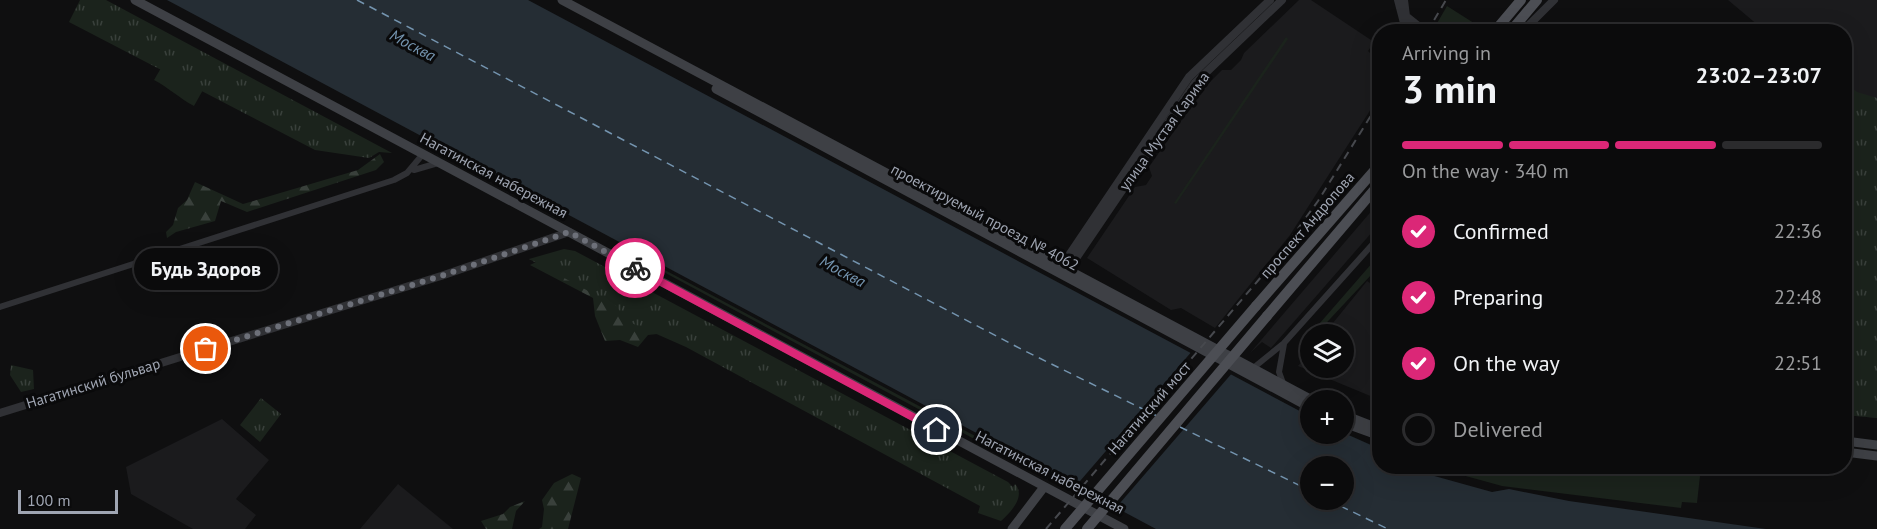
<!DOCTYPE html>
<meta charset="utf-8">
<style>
:root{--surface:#0b0b0c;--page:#19191a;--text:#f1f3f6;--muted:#9a9b9d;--line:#2b2b2d;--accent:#db2777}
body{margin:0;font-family:"PT Sans",sans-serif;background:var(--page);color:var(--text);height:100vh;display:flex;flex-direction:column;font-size:22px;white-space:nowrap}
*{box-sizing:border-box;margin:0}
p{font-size:20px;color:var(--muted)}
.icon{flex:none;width:33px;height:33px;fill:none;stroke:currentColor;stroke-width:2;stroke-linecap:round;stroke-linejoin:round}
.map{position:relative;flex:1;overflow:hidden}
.drawer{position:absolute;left:1372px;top:24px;width:480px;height:450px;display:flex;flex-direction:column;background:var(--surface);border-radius:24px;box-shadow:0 6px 24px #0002,0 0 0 2px var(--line)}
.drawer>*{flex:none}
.buttons{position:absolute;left:1300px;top:324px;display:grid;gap:12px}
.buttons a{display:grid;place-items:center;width:54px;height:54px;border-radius:50%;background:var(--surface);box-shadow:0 6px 24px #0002,0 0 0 2px var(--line);font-size:30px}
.scale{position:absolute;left:18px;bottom:15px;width:100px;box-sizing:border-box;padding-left:6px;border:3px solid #9fa5b2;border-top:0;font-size:16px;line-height:21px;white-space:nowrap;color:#9fa5b2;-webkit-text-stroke:4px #0a0a0b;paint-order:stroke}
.pin{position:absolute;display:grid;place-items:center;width:51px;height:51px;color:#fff;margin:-26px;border:3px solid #fff;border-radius:50%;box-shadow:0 2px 6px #0007}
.courier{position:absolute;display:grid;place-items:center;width:60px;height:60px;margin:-30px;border:4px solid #db2777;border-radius:50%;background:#fff;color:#222;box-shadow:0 2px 8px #0007}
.bubble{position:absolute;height:42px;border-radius:21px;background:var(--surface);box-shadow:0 6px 24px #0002,0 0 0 2px var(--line);font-size:20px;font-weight:700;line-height:42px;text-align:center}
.headline em{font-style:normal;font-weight:700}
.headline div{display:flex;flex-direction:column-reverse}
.headline{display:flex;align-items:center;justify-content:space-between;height:102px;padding:0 30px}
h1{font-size:39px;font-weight:700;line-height:45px}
.bar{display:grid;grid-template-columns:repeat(4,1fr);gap:9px 6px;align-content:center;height:72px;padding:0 30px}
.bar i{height:8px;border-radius:4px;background:var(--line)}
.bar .on{background:var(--accent)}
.bar p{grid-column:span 4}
ol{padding:0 30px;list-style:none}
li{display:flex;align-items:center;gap:18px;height:66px}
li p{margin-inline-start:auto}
li .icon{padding:6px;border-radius:50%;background:var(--accent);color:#fff;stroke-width:4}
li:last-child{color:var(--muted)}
li i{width:33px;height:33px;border:3px solid var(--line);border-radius:50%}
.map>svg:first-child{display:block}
</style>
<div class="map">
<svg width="1877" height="529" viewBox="0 0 1877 529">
<defs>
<pattern id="forest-firs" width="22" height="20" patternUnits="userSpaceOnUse" patternTransform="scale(1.5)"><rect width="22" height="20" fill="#1b231c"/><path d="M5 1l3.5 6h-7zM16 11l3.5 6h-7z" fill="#39403b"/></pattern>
<pattern id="park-tufts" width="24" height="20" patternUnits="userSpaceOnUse" patternTransform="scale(1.5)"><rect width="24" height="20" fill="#1b231c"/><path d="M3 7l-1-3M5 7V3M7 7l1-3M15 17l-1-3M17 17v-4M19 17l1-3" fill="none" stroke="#39403b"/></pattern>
</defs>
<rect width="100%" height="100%" fill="#0f0f10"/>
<path fill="#1b1b1d" d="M1299 0H1311L1374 42 1368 51 1380 63V95L1290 235 1215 328 1181 308 1171 310 1087 258 1135 187 1146 185 1152 176 1149 167 1204 88 1222 70H1231L1241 60 1244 53Z
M1728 0H1877V418L1845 415V32L1765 31Z
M1380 201V223L1271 348 1262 342 1250 353Z
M1367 281 1380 290V400L1298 366 1311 350V368H1344V334H1324Z
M222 419 269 460 236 499 256 515 245 529H193L131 494 126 467Z
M398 484 453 529H360Z"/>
<path fill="#1b231c" d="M1447 6 1477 25 1472 31H1446L1436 25Z
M1286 37 1288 39 1176 204 1174 203Z
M161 68 203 90 194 106C179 98 169 88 154 80Z
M633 253 992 445 991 448 632 255Z
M1380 254V279L1372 274 1316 334H1311L1309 343 1306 339Z
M1433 467H1701L1697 503 1682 502 1681 508 1502 486Z"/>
<path fill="url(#forest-firs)" d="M380 154 384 162 376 170 247 212 221 201 215 221 176 232 167 238 166 232 173 225 178 208 187 200 195 182 243 204 358 170Z
M549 256 666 333 648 335 638 347 620 340 605 341 595 316 593 298 530 265Z
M572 474 581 478 568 529H539L542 527 544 509 542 500 554 483Z
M525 501 516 511 512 529H486L481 521 503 514 510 507Z"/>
<path fill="url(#park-tufts)" d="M80 0H106L392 153 379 152 369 158 315 150 69 22Z
M1845 83 1857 92 1877 98V418L1845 415Z
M564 249 575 251 1008 482 1013 487 1015 484C1026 496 1011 512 1001 521L978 513 980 506 686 347 627 321 616 306 529 259Z
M11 365 33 370 34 389 21 392 10 375Z
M261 398 281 414 260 442 240 425Z"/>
<path fill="#252d34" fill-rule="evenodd" d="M167 0H528L1311 417V434L1344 433 1380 449V466L1415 467 1420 472 1492 492 1509 489 1569 501 1766 529H1156ZM1311 466H1344V500H1311Z"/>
<path fill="#0f0f10" d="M1193 350 1233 372 1114 510 1074 488Z"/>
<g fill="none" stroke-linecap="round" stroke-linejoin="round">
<path stroke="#7494af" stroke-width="1.5" stroke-dasharray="8 6" stroke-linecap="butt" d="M357 0 1021 349 1157 416
M1180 427 1311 491
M1328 500 1388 529"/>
<path stroke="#303135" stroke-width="6" d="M414 170 438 163
M0 307 394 180 407 173 423 154
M1252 369 1284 343 1380 236
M1283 383 1279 372 1284 344"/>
<path stroke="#303135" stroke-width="8" d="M1398 0 1404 23 1414 32
M1404 0 1406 16 1426 32
M1522 32 1554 0
M1059 270 1189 77 1270 0
M1066 273 1195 83 1282 0
M0 413 441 276 569 232"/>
<path stroke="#3e4045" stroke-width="9" d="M135 0 1124 529
M562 0 1312 400
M716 89 1311 408
M1344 415 1380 429
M1344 423 1380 436
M1845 441 1877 445
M1845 452 1877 456
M1012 529 1044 487"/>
<path stroke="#4c4e54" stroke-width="10" d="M1494 32 1521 0
M1510 32 1537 0
M1256 306 1380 164
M1267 316 1380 183"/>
<path stroke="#47494e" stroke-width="2" stroke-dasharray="8 6" stroke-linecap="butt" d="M1427 32 1446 0
M1046 529 1273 263 1318 201 1380 101"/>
<path stroke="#4c4e54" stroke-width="10" d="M1065 529 1256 306
M1087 529 1267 316"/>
</g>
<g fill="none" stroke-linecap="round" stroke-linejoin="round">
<path stroke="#6d7079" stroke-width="6" stroke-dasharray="0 10.8" d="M206 349 441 276 569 232 635 268"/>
<path stroke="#db2777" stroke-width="8" d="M635 268 937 430"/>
</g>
<g text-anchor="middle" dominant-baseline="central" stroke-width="6" stroke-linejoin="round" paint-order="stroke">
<g font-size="15" fill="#9fa5b2" stroke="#0a0a0b">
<text transform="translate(1164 131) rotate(-54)">улица Мустая Карима</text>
<text transform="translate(494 175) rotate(28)">Нагатинская набережная</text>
<text transform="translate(985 217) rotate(28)">проектируемый проезд № 4062</text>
<text transform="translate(1307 225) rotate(-49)">проспект Андропова</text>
<text transform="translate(93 383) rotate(-17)">Нагатинский бульвар</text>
<text transform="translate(1149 408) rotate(-49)">Нагатинский мост</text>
<text transform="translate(1050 472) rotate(27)">Нагатинская набережная</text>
</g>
<g font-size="16" font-style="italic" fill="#7494af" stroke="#0a0a0b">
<text transform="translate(413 45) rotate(28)">Москва</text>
<text transform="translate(843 271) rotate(28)">Москва</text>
</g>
</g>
</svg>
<div class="buttons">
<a><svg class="icon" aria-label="layers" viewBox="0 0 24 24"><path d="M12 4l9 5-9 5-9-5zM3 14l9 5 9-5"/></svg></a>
<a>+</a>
<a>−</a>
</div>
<div class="scale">100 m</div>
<div class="pin" style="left:206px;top:349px;background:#ea580c"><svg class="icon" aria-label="bag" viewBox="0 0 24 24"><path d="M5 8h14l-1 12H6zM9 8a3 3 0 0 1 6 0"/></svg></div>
<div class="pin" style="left:937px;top:430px;background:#1f2937"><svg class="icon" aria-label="home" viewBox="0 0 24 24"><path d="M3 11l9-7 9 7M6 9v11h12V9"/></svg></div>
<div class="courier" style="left:635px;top:268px"><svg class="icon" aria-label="bike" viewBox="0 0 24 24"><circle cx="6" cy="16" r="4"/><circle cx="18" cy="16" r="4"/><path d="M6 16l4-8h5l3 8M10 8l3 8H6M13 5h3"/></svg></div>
<div class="bubble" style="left:134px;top:248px;width:144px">Будь Здоров</div>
<section class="drawer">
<div class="headline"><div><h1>3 min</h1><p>Arriving in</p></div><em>23:02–23:07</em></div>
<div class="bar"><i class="on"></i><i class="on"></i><i class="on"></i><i></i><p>On the way · 340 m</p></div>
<ol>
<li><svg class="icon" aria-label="check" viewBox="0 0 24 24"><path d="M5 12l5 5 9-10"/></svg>Confirmed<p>22:36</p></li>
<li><svg class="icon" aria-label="check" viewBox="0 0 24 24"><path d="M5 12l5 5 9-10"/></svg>Preparing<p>22:48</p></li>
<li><svg class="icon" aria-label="check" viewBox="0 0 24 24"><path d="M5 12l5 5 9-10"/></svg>On the way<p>22:51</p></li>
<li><i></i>Delivered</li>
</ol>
</section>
</div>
